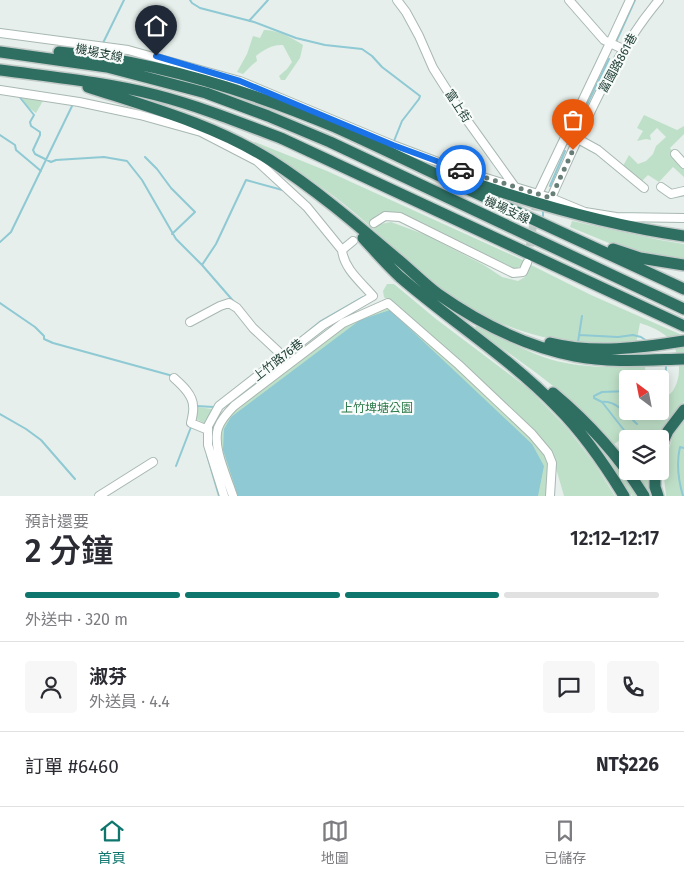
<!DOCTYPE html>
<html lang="zh-TW">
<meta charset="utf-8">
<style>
:root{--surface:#fff;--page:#f7f7f7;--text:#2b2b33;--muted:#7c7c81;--line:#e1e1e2;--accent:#0f766e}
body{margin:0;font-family:"Fira Sans","Noto Sans TC",sans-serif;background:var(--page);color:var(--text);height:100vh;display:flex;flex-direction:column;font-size:19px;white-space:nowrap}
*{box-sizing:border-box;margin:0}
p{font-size:16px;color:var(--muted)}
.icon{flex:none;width:28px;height:28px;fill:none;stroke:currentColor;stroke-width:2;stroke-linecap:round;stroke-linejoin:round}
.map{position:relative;height:496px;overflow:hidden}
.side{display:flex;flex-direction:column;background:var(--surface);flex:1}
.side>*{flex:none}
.needle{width:32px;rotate:328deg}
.buttons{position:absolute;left:619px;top:370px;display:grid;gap:10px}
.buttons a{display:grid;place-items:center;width:50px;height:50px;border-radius:5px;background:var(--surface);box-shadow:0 2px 12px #0003;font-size:25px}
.pin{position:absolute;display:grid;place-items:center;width:42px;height:42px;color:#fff;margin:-51px -21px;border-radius:50% 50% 50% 0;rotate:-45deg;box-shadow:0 0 5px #0007}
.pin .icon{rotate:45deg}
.courier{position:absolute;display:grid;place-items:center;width:50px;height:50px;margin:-25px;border:4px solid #1a73e8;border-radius:50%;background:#fff;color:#222;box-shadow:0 1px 6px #0007}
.head em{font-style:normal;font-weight:600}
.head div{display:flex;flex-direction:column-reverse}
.head{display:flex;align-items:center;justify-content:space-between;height:85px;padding:0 25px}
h1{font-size:32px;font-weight:600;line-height:38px}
.bar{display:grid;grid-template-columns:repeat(4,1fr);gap:8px 5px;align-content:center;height:60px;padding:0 25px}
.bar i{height:6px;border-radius:4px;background:var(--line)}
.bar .on{background:var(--accent)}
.bar p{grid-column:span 4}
.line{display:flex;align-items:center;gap:12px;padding:0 25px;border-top:1px solid var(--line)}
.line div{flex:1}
.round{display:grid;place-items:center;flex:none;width:52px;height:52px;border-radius:5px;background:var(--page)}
.tab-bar{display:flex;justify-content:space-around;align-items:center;height:70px;border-top:1px solid var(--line);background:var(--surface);font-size:14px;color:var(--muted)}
.tab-bar a{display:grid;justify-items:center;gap:2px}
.tab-bar .on{color:var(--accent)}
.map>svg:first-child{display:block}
</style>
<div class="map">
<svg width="684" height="496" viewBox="0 0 684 496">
<rect width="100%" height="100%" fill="#e6efeb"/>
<path fill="#bfe0c8" d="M264 30C276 29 293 38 303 45L300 58 285 80H281L279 76 287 69 292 62 283 45C273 44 263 50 256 56L257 61 252 65 243 74 237 72 247 54 253 36 260 38Z
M20 96 44 99 36 113 29 108Z
M644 115 677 130 684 126V134L670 148 684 167V177L673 167 659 182 648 175 641 182 623 166 629 155 638 164 646 161 653 154 656 146 666 137 657 128 650 135 651 140 646 139 637 141 643 131 637 128Z
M255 142 327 171 525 261 524 265 517 268H509L468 246 400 212 380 213 370 221 375 225 391 222 426 235 484 265 502 277 518 281 525 277 529 270 528 267 529 264 591 295 684 336V402L667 420 658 439H634L629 433 613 445C575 397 523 363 474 329L478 324C506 340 534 357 566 363 592 368 618 367 645 367L646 379H628V411H660V401C664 398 669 395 672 392 684 376 680 347 665 335 657 329 649 326 640 323L636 344C616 344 595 346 575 343 548 340 520 331 495 321 434 296 395 244 345 205 316 182 285 163 253 144Z
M572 221 660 240 684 244V260L626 250 570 227Z
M387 284H394L436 319 529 389 567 428 595 464 615 496H564L553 458 550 496H230L217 427 223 415 343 322 388 302 402 313 384 297 383 291Z
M197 407 212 409 205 424 195 418Z
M684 419V496H666L663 467 673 436Z
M589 434 608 452 637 496H632L607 458Z
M633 471H650L654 496H649Z"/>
<path fill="#8ec9d4" d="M390 310 532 444 544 466 538 496H238L223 450 224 429 231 417 360 320Z"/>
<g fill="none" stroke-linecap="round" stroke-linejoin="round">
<path stroke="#8ec9d4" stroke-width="2" d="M190 0 192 3 200 8 254 22 296 38 325 45 362 49 372 56 382 67 420 96 419 99 402 121 394 141
M249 21 268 0
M616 42 635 0
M102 45 124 0
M18 95 34 115 30 122 31 126 40 132V135L33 150 35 154 51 162 56 160 104 157 127 161 142 180 176 239 202 265 235 303
M0 135 15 145 16 150 41 171
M568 144 609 59
M145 157 157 169 171 188 195 212 172 234
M550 186 565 151
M543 218V212
M0 242 11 232 73 104
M202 265 216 244 246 180 286 191
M0 303 35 327 44 336V339L53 343 173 376
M579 335 618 337 633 335 641 337 647 341
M299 339 321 321 363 297
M578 342 582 316
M660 384C666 378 666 372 666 364
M219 402 278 355
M602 402 594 398V396L602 392 628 391
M196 406 214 407 207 420
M0 414 26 429 41 440 75 479
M631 439 602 402C616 400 627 415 637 424
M207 455 219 496
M176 466 191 427
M683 496C678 479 676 464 680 447L684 448"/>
<path stroke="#bfccc8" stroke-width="8" stroke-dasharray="8 4" stroke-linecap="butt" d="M528 258 537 200"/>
<g stroke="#a8b8b2" stroke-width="10">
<path id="minor" d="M397 0 406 12 419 36 433 68 459 109 515 187 551 198C582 130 611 57 659 0
M569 0 604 40 610 43 630 0
M0 33 128 50 240 81 393 145 454 168 515 187
M0 90 79 102 140 115 201 132 257 161 307 207 342 250
M578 139 598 150 644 188
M675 154 684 164
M661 187 671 194 684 191
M538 194 610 43 623 49
M551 198 585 212 616 217 684 218
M374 223 385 216 400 217 513 273 523 272 527 263
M190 322 220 306 229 303 237 308 253 328 283 356
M174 378C182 385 193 395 193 406 194 411 192 418 191 423L208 430
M99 496 153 462
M224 496 208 445V426L219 406 323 325 373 296C361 282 344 269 342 250L353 241
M233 496C227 477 212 447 218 428 221 420 227 413 234 406L343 323 388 303 459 365 532 434 548 453 552 463 550 496"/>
</g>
<g stroke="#c2cac8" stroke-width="14">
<path id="highway" d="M0 52 107 67 206 93 268 116 330 142 684 309
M59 52C154 61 247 90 335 127 373 144 410 162 448 180 527 216 605 253 684 289
M0 70C52 77 105 82 156 95 199 106 241 123 283 139L684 326
M88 87C149 107 215 125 270 160 314 188 355 223 395 257 410 269 423 283 438 294 478 322 527 347 575 356 611 363 647 360 684 359
M457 177C531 203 606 225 684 236
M363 238C375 251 387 265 400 277 452 322 510 358 558 408 584 434 605 465 624 496
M613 249 640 258 684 265
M550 343C594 354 640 348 684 341
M553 393C589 423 619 456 644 496
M660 448 668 431 684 410
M655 471V487L658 496"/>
</g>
<use href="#minor" stroke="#fff" stroke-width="8"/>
<use href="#highway" stroke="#2f6f62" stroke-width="11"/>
</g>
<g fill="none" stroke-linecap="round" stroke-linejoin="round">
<path stroke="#687f78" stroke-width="5" stroke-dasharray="0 9" d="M461 170 551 198 573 150"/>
<path stroke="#1a73e8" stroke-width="6" d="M156 56 240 81 393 145 461 170"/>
</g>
<g text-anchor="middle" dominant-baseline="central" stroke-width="4.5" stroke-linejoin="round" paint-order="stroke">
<g font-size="12" fill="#24423a" stroke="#f7fbf9">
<text transform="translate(99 53) rotate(11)">機場支線</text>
<text transform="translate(618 63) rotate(-61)">富國路861巷</text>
<text transform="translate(458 106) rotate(57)">富上街</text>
<text transform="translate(507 210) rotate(25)">機場支線</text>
<text transform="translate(278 360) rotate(-38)">上竹路76巷</text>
</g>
<g font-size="12" fill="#2d7a4b" stroke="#f7fbf9">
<text x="377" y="408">上竹埤塘公園</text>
</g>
</g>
</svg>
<div class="buttons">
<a><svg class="needle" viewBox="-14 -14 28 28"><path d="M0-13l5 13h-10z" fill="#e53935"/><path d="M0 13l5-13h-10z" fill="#7c7c81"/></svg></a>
<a><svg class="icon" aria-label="layers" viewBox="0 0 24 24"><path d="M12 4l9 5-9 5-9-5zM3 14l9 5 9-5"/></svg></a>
</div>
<div class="pin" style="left:573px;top:150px;background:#ea580c"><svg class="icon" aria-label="bag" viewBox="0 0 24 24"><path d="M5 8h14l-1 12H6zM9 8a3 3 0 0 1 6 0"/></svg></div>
<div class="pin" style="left:156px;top:56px;background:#1f2937"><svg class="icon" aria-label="home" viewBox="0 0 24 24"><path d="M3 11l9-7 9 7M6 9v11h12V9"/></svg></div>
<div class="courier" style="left:461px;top:170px"><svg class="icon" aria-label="car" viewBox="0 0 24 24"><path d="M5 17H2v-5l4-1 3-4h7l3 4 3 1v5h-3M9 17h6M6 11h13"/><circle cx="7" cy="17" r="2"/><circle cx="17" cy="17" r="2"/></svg></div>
</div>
<section class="side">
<div class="head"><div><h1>2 分鐘</h1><p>預計還要</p></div><em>12:12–12:17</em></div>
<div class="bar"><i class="on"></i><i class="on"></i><i class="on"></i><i></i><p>外送中 · 320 m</p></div>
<div class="line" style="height:90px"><a class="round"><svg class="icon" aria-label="person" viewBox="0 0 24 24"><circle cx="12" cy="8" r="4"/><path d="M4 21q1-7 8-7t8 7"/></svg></a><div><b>淑芬</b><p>外送員 · 4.4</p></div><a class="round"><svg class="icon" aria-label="chat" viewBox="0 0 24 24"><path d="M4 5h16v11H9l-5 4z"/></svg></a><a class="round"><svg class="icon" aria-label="phone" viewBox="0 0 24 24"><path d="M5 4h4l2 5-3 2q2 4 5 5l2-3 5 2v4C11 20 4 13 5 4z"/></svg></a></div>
<div class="line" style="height:65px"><div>訂單 #6460</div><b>NT$226</b></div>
</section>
<nav class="tab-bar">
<a class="on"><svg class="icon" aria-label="home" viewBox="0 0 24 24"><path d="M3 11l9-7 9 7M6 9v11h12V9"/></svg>首頁</a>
<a><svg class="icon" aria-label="map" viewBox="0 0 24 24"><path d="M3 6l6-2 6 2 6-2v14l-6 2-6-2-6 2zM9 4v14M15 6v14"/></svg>地圖</a>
<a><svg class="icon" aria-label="saved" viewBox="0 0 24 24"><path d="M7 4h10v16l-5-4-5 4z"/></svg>已儲存</a>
</nav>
